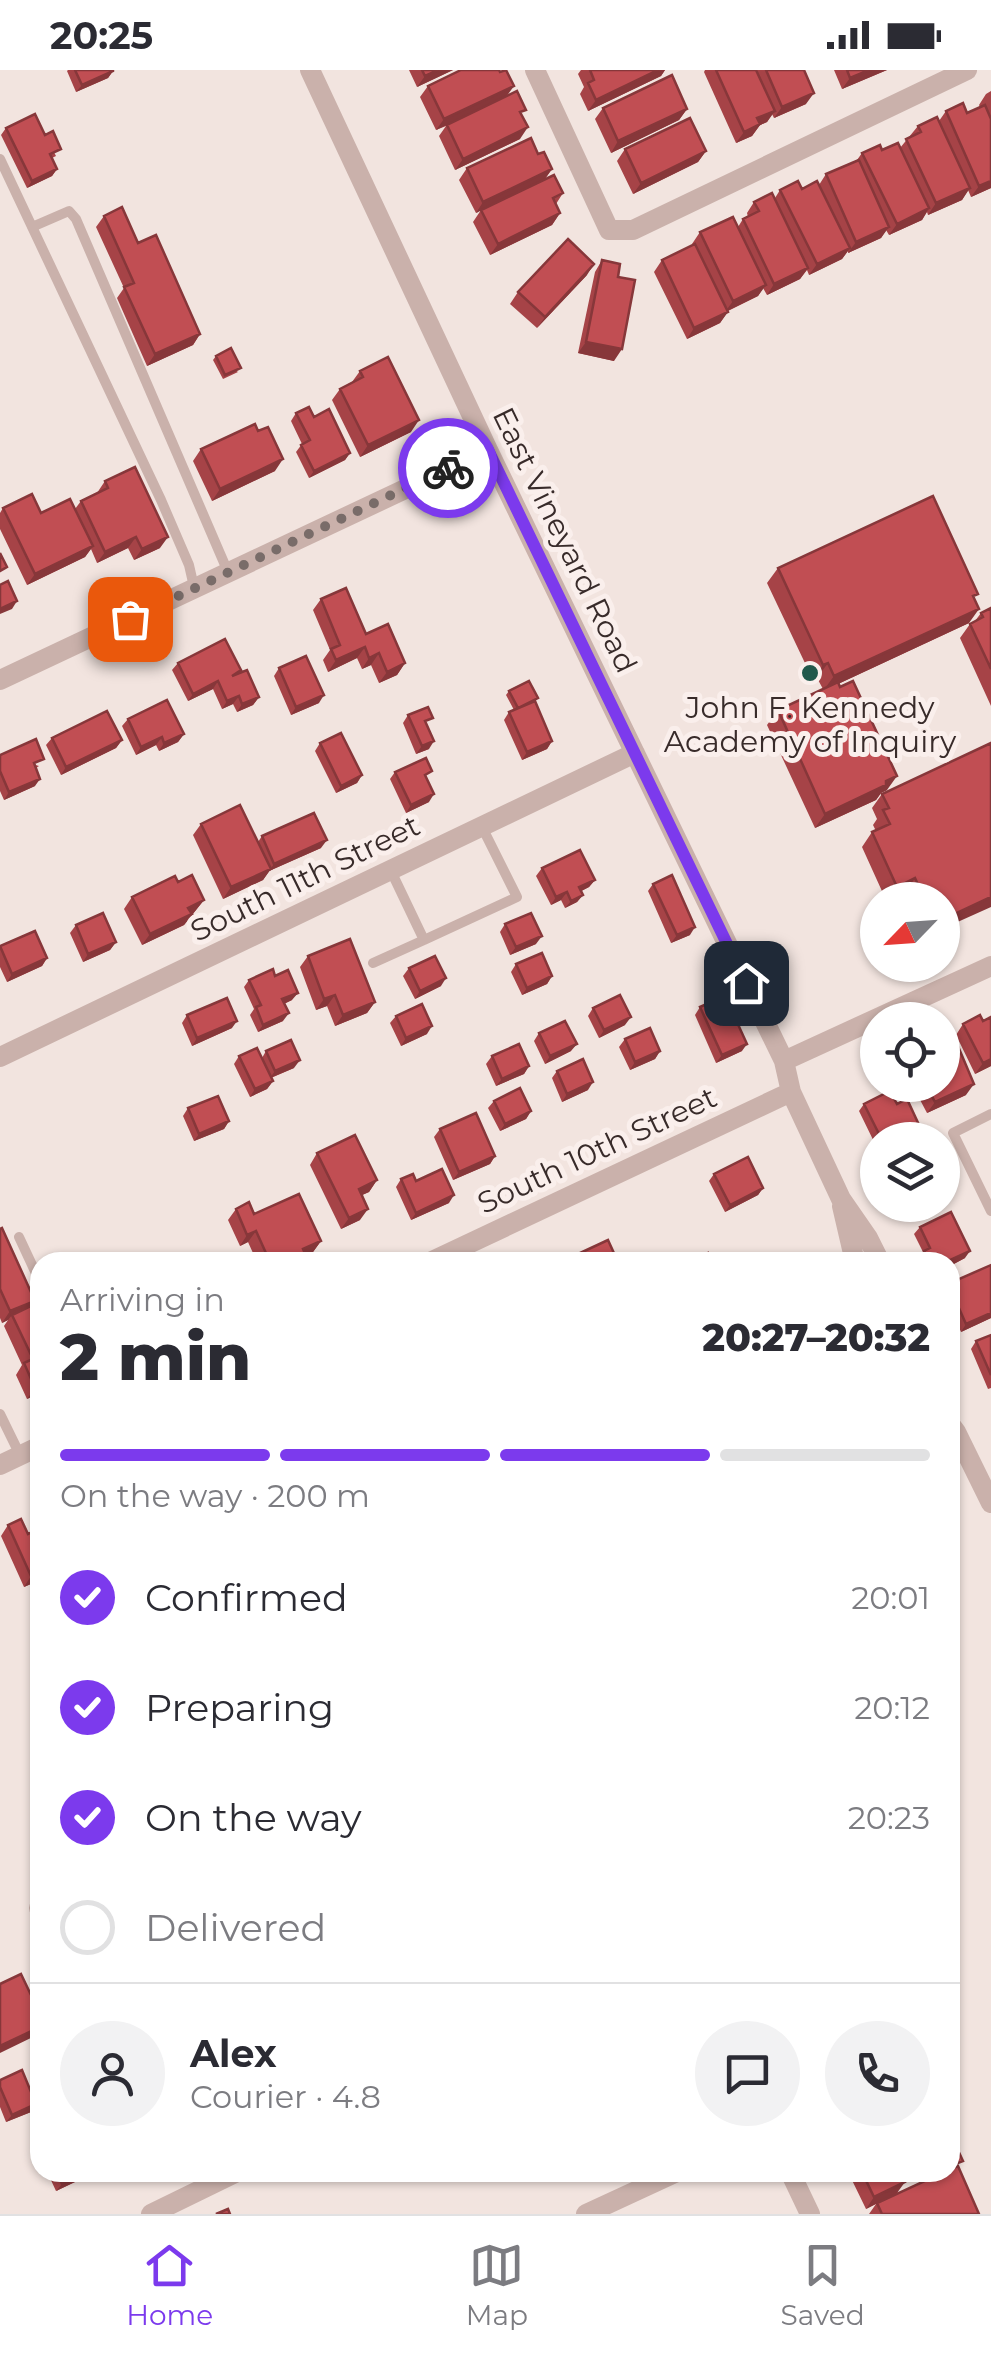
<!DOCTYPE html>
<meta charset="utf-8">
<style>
:root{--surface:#fff;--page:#f2f2f3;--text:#2b2b33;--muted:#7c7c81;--line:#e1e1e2;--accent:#7c3aed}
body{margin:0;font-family:Montserrat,sans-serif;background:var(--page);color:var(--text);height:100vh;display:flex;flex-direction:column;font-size:38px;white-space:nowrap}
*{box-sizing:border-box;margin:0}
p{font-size:32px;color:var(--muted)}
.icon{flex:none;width:55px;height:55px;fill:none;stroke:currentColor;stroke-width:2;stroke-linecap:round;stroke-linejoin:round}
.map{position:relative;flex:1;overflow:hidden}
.sheet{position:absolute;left:30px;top:1182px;width:930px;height:930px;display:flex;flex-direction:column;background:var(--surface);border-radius:30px;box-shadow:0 2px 8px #0004}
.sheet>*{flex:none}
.needle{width:65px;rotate:245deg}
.fabs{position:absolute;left:860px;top:812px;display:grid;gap:20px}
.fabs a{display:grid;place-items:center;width:100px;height:100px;border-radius:50%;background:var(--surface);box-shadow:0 2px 8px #0004;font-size:50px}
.pin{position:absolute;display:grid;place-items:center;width:85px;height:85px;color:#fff;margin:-42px;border-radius:20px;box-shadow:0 5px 15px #0006}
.courier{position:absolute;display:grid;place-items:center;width:100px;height:100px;margin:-50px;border:8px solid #7c3aed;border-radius:50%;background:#fff;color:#222;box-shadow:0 2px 12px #0007}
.summary em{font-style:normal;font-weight:800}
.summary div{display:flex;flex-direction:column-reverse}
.summary{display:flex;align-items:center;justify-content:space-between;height:170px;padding:0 30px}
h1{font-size:65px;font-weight:800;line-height:75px}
.bar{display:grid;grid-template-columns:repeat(4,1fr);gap:15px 10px;align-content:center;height:120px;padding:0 30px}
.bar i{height:12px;border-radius:8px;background:var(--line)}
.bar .active{background:var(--accent)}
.bar p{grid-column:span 4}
.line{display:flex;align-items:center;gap:25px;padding:0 30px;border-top:2px solid var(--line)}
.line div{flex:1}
.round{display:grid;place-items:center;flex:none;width:105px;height:105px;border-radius:52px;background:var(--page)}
ol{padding:0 30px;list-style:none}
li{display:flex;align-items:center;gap:30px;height:110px}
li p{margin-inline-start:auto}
li .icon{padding:10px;border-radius:50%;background:var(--accent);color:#fff;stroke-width:4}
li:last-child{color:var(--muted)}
li i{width:55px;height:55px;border:5px solid var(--line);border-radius:50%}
.status{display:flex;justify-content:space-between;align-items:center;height:70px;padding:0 50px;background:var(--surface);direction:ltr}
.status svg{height:28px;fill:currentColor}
.tabs{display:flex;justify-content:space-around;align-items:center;height:140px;border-top:2px solid var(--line);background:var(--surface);font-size:28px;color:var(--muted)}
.tabs a{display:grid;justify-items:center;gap:5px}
.tabs .active{color:var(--accent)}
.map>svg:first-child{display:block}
</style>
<div class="status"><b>20:25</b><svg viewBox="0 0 49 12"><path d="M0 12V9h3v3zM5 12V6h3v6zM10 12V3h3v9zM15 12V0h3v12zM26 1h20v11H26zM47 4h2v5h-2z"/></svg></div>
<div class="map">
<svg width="991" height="2144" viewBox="0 0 991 2144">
<rect width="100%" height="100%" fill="#f2e4df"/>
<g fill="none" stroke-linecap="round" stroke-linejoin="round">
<path stroke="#cab1ab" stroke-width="10" d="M0 89 161 430 189 495 194 517
M32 157 69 141 76 149 228 502
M391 801 424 870 517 827 482 757
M373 893 424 870
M991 1044 953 1063 991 1141
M19 1167 40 1212
M0 1344 20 1385"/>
<path stroke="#cab1ab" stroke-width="20" d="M310 0 488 380 784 991 791 1022 841 1129 868 1168 880 1192
M535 0 609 160H633L967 0
M0 610 488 380
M0 987 635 683
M784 991 991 896
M842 1136 855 1192
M430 1192 791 1022
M950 1354 956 1362 991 1433
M0 1395 40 1376
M39 1838H40
M790 2102 810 2144
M151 2144 237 2102
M586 2144 677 2102"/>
</g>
<path fill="#a64347" d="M68 0H113V1L108 8 76 22 67 1Z
M409 0H453L417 17Z
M581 0H665L661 6 588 41 580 24 584 17 578 4Z
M705 0H804L806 34 774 48 772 44 767 52 760 55 752 66 736 73 704 2Z
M834 0H887L842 19Z
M428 16 506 26 522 45 520 69 455 100 439 66 446 56 436 60 420 27Z
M991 21V118L971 127 968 120 962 130 928 145 927 142 922 150 889 165 886 160 881 168 848 183V181L842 189 809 205 807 200 800 209 767 225 763 218 758 226 728 241 720 253 687 269 654 202 662 190 693 175 692 174 700 162 738 157 743 149 748 147 747 143 754 132 775 128 780 120 802 119 819 115 826 104 857 90 862 83 900 78 918 56 939 51 946 41 967 43 980 37 979 35 986 24Z
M603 38 687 39 679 50 611 83 595 49Z
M6 58 45 65 56 86 52 88 57 99 52 106 27 118 1 65Z
M625 79 706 81 698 92 633 124 617 91Z
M538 84 552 99 545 109 563 123 556 134 560 143 552 155 490 185 473 152 481 140 476 143 459 110 467 98Z
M104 146 138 173 200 264 193 275 147 296 117 228 124 218 96 157Z
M602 190 618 207 614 291 578 283 595 202Z
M587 205 537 258 510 234 518 222Z
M216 286 238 302 223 309 213 290Z
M360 301 411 362 360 387 332 330 340 319 352 312Z
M296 343 350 383 345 390 309 408 296 382 302 374 291 351Z
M201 379 275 401 212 431 193 391Z
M105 411 160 478 134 490 128 478 97 493 91 479 85 487 27 515 0 459V443L3 438 41 443 75 439 81 431 97 423Z
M778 498 974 529 969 553 838 614 887 720 881 723 876 730 815 758 767 655 778 640 823 619 817 608 813 610 767 513Z
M321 529 405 593 397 605 379 613 371 595 362 599 357 588 328 602 323 590 330 580 313 540Z
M991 538V636L960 568 970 554 975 551 981 543Z
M178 593 241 600 238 604 259 627 253 635 237 642 233 634 222 639 213 619 188 631 172 600Z
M279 598 319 633 291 645 274 606Z
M509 621 535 632 552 671 547 679 522 690 504 650 509 642 514 640 506 625Z
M408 645 427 655 429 679 416 684 403 653Z
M128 649 184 664 178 672 159 681 156 675 136 685 122 656Z
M52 668 122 670 116 678 61 705 46 675Z
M320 673 362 705 357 713 336 723 315 681Z
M0 685 39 696 36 698 35 716 4 730 0 721Z
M395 702 427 709 429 732 406 743 390 709Z
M882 724 942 830H908L905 823 890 830H886L862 777 872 762 876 761 873 755 877 749 872 738Z
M201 754 258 772 262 766 321 778 269 801 263 810 223 829 193 765Z
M542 798 595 810 589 817 581 821 583 825 577 832 565 838 561 830 551 835 536 806Z
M178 812 204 830 184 855 142 875 124 839 132 827Z
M653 814 690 865 671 873 648 821Z
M505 854 536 874 510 885 500 862Z
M76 855 116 872 110 880 83 892 70 863Z
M0 876 47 888 42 896 7 912 0 897Z
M308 886 375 932 367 943 335 956 327 936 316 940 300 897Z
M516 894 552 906 547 914 522 925 511 902Z
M409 898 441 916 415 929 403 906Z
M275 906 292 930 284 934 283 951 258 962 250 945 254 939 244 917 249 910Z
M700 937 742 981 716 993 695 945Z
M593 938 625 955 599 968 588 946Z
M187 945 232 958 192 976 182 953Z
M396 946 427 964 401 976 390 953Z
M983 951 991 996 975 1004 956 965 963 954Z
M539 963 571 981 545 994 534 971Z
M625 969 660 981 655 989 630 1000 619 977Z
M266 981 294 998 271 1008 273 1011 267 1019 250 1027 234 994 239 986 262 988Z
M492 986 529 996 524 1004 496 1016 486 994Z
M557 1001 588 1020 562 1032 552 1008Z
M884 1015H942L966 1025 927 1043 918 1026 909 1030 905 1021 893 1027 914 1063 898 1070H878V1080L859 1041 864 1034 888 1022Z
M494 1031 531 1041 526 1049 500 1061 488 1038Z
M188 1038 229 1051 224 1059 194 1071 183 1046Z
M440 1059 495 1086 490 1094 453 1110 434 1067Z
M317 1083 377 1110 369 1122 362 1125 360 1150 341 1159 310 1095Z
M714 1104 763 1118 758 1125 725 1142 709 1111Z
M401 1109 416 1111 449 1133 411 1150 396 1117Z
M902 1135H929L908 1146Z
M236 1139 254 1144 321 1171 313 1182 306 1185 302 1192H257L248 1172 240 1176 228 1150Z
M920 1157 965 1188 950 1196V1192H921L918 1188 923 1182 914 1164Z
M0 1159 35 1231 31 1236 40 1323 27 1329 16 1305 22 1295 4 1256 8 1250 2 1253 0 1248Z
M991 1195V1248L961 1262 950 1237V1213Z
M991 1265V1318L988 1319 971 1279 976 1271Z
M8 1455 40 1510 24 1517 1 1466Z
M0 2010 36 2034 31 2042 6 2052 0 2037Z
M958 2097 979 2144H869L876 2134 866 2139 849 2104 851 2102H909L903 2107 897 2123 926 2111 922 2102H950Z
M54 2102H96L56 2121 50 2108Z"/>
<path fill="#87373a" d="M438 0H453L417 17 425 6Z
M658 0H665L661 6 588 41 596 30Z
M869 0H887L842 19 850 8Z
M113 1 108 8 76 22 82 15Z
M514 16 506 27 436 60 444 49Z
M814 23 806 34 774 48 782 37Z
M687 39 679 50 611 83 618 71Z
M775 41 767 52 760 55 752 66 736 73 744 62 757 48Z
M528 57 520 69 455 100 463 89Z
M706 81 698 92 633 124 641 113Z
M57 99 52 106 27 118 32 111Z
M552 99 544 110 476 143 483 132Z
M991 111V118L971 127 979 116Z
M970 118 962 130 928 145 936 133Z
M929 138 922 150 889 165 897 154Z
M560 143 552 155 490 185 498 174Z
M889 157 881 168 848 183 856 172Z
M850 178 842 189 809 205 817 194Z
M594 194 587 205 537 258 545 247Z
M808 198 800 209 767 225 774 214Z
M766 215 758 226 725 242 733 231Z
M728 242 720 253 687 269 694 258Z
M200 264 193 275 147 296 155 284Z
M586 272 622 279 614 291 578 283Z
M419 350 411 362 360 387 368 375Z
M350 383 345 390 309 408 314 401Z
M283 389 275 401 212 431 220 419Z
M136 467 128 478 97 493 105 482Z
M168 467 160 478 134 490 142 479Z
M93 476 85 487 27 515 35 504Z
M17 531 12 539 0 544V539Z
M979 539 969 553 823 621 834 606Z
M365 577 357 588 328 602 336 590Z
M379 583 371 595 362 599 369 588Z
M405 593 397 605 379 613 387 602Z
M828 593 817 608 813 610 823 595Z
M218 611 213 619 188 631 193 624Z
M324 625 319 633 291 645 296 637Z
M239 626 233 634 222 639 227 631Z
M259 627 253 635 237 642 242 634Z
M184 664 178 672 159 681 164 673Z
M162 667 156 675 136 685 141 677Z
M122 670 116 678 61 705 66 697Z
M434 671 429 679 416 684 422 676Z
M552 671 547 679 522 690 527 682Z
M362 705 357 713 336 723 341 716Z
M897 706 887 720 881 723 876 730 815 758 825 744Z
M40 709 35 716 4 730 9 722Z
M434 724 429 732 406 743 411 735Z
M327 770 321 778 269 801 274 794Z
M271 799 263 810 223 829 231 817Z
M915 808 905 823 888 830 897 817Z
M595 810 589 817 574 825 579 817Z
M567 822 561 830 551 835 556 827Z
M583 825 577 832 565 838 571 831Z
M991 827V837L942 859V850Z
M204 830 184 855 142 875 150 864 188 838Z
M695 857 690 865 671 873 677 865Z
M542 866 536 874 510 885 516 877Z
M116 872 110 880 83 892 88 884Z
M47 888 42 896 7 912 12 904Z
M552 906 547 914 522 925 527 918Z
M446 908 441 916 415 929 420 921Z
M298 923 292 930 277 937 282 929Z
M335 925 327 936 316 940 324 929Z
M375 932 367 943 335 956 343 945Z
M289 943 283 951 258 962 263 955Z
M631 947 625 955 599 968 604 960Z
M237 951 232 958 192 976 197 968Z
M432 956 427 964 401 976 406 968Z
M577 974 571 981 545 994 550 986Z
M747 974 742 981 716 993 722 985Z
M660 981 655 989 630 1000 635 992Z
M991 989V996L975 1004 983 993Z
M300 990 294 998 270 1008 275 1001Z
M529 996 524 1004 496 1016 502 1009Z
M273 1011 267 1019 250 1027 255 1019Z
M593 1012 588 1020 562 1032 567 1024Z
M974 1014 966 1025 927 1043 935 1032Z
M902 1015H909L905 1021 890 1028 898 1017Z
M925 1015 918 1026 909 1030 917 1018Z
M531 1041 526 1049 500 1061 505 1054Z
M229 1051 224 1059 194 1071 199 1064Z
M919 1055 914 1063 898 1070H888Z
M495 1086 490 1094 453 1110 459 1102Z
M377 1110 369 1122 351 1130 359 1119Z
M763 1118 758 1125 725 1142 730 1135Z
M454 1125 449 1133 411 1150 416 1143Z
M919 1135H929L908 1146 913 1138Z
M368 1139 360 1150 341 1159 349 1148Z
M256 1161 248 1172 240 1176 247 1165Z
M321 1171 313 1182 295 1190 303 1179Z
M970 1181 965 1188 950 1196V1192H946Z
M35 1231 27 1242 12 1245 8 1250 2 1253 10 1241Z
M991 1243V1248L961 1262 966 1254Z
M40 1316V1323L27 1329 35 1318Z
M40 1502V1510L24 1517 31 1506Z
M40 1957V1961L37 1965 0 1983V1976Z
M36 2034 31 2042 6 2052 12 2045Z
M87 2102H96L56 2121 62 2114Z
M905 2112 897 2123 866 2139 874 2127Z"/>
<path fill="#c14e53" stroke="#87373a" stroke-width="2.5" d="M75 0H113V1L82 15Z
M422 0H438L425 6Z
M461 0H499L500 2 506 0 514 16 444 49 428 16Z
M590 0H658L596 30 588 13 594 10Z
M716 0H756L775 41 757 48 760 54 744 62Z
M766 0H804L814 23 782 37Z
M847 0H869L850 8Z
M672 5 687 39 618 71 603 38Z
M517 21 526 40 520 42 528 57 463 89 447 55Z
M963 33 967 43 985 35 991 49V111L979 116 946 41Z
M35 44 45 65 53 61 61 79 50 84 57 99 32 111 6 58Z
M937 47 970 118 936 133 906 69 921 62 918 56Z
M690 48 706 81 641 113 625 79Z
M531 68 538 84 544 82 552 99 483 132 467 98Z
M898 73 929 138 897 154 862 83 880 75 882 80Z
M859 90 889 157 856 172 826 104Z
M554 105 563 123 553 128 560 143 498 174 481 140Z
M798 111 802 119 817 111 850 178 817 194 780 120Z
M772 123 808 198 774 214 743 149 759 141 754 132Z
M122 137 138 173 156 165 200 264 155 284 124 217 134 213 104 146Z
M733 147 766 215 733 231 700 162Z
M568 169 594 194 545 247 518 222Z
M695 174 728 242 694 258 662 190Z
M602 190 620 194 618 207 635 210 622 279 586 272Z
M231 278 241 298 225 305 216 286Z
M388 287 419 350 368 375 340 319 363 307 360 301Z
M309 337 314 347 329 339 350 383 314 401 301 375 310 370 296 343Z
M255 354 258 361 268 357 283 389 220 419 201 379Z
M135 397 168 467 142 479 136 467 105 482 81 431 108 418 105 411Z
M32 424 41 443 70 429 93 476 35 504 3 438Z
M933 426 978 524 973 526 979 539 834 606 828 593 823 595 778 498Z
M0 483 7 497 0 501Z
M8 511 17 531 0 539V515Z
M346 518 366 564 388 554 405 593 387 602 379 583 369 588 365 577 336 590 331 579 340 575 321 529Z
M991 538V599L970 554 983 547 981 543Z
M225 569 241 600 232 606 247 600 259 627 242 634 239 626 227 631 218 611 193 624 178 593Z
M306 586 324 625 296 637 279 598Z
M529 611 538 628 518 638 509 621Z
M853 611 897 706 886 711V715L825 744 778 640 838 612 840 617Z
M167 630 184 664 164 673 162 667 141 677 128 649Z
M535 631 552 671 527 682 509 642Z
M428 637 433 648 425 651 434 671 422 676 408 645Z
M107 641 122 670 66 697 52 668Z
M341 663 362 705 341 716 320 673Z
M36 669 44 689 34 693 40 709 9 722 0 701V685Z
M991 673V827L942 850V830H925L915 808 897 817 872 762 890 754 883 740 889 738 882 724Z
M426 688 432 701 425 705 434 724 411 735 395 702Z
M240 735 271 799 231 817 201 754Z
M314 743 327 770 274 794 262 766Z
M580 780 595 810 579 817 583 825 571 831 567 822 556 827 542 798Z
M192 805 204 830 188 838 192 844 150 864 132 827 175 806 178 812Z
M672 805 695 857 677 865 653 814Z
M103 843 116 872 88 884 76 855Z
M531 843 542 866 516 877 505 854Z
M35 861 47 888 12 904 0 876Z
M350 869 375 932 343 945 335 925 324 929 308 886Z
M542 883 552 906 527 918 516 894Z
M435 886 446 908 420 921 409 898Z
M273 899 275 906 288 900 298 923 282 929 289 943 263 955 256 937 261 935 249 910Z
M620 925 631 947 604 960 593 938Z
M725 926 747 974 722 985 700 937Z
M227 928 237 951 197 968 187 945Z
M422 934 432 956 406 968 396 946Z
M980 945 983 951 991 947V989L983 993 963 954Z
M565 951 577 974 550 986 539 963Z
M650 958 660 981 635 992 625 969Z
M952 962 974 1014 935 1032 926 1015H942V967Z
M291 970 300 990 275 1001 266 981Z
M519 974 529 996 502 1009 492 986Z
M257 978 273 1011 255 1019 239 986Z
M583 989 593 1012 567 1024 557 1001Z
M520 1018 531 1041 505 1054 494 1031Z
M890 1021 897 1034 907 1029 919 1055 888 1070H882L864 1034Z
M218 1026 229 1051 199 1064 188 1038Z
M476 1043 495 1086 459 1102 440 1059Z
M355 1065 377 1110 359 1119 368 1139 349 1148 317 1083Z
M748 1087 763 1118 730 1135 714 1104Z
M442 1099 454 1125 416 1143 401 1109 413 1104 416 1111Z
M299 1124 321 1171 303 1179 306 1186 292 1192H270L256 1161 247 1165 236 1139 249 1132 254 1144Z
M951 1142 970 1181 946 1192H930L924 1181 930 1178 920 1157Z
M2 1158 35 1231 10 1241 0 1219V1159Z
M608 1170 618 1192H564L563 1191Z
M708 1183 709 1186 713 1184 717 1192H693L692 1190Z
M991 1195V1243L966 1254 950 1218V1213Z
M37 1233 40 1240V1316L35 1318 24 1293 33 1289 12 1245Z
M991 1265V1305L976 1271Z
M21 1449 28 1464 40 1458V1502L31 1506 8 1455Z
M21 1904 40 1944V1957L0 1976V1914Z
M22 2000 36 2034 12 2045 0 2017V2010Z
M950 2063 963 2091 950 2096Z
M958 2096 979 2144H882L877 2133 944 2102H950V2100Z
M57 2102H87L62 2114Z
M862 2102H900L905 2112 874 2127Z
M228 2139 230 2144H216Z"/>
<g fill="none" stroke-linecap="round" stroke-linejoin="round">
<path stroke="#796c69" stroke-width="10" stroke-dasharray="0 18" d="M130 549 448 398"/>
<path stroke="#7c3aed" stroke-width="12" d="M448 398 488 380 746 913"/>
</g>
<circle fill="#21594c" stroke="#faefec" stroke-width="4" cx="810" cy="603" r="10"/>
<g text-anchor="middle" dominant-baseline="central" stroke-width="10" stroke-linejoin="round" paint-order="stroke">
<g font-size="30" fill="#382b2a" stroke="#faefec">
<text transform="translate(565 470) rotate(64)">East Vineyard Road</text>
<text transform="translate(305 808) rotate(-26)">South 11th Street</text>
<text transform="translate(597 1080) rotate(-25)">South 10th Street</text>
</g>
<g font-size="30" fill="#382b2a" stroke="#faefec">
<text x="810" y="637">John F. Kennedy<tspan x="810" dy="34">Academy of Inquiry</tspan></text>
</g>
</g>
</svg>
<div class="fabs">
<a><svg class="needle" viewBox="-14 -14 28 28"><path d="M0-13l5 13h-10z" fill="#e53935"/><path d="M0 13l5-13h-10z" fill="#7c7c81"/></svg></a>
<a><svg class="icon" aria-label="locate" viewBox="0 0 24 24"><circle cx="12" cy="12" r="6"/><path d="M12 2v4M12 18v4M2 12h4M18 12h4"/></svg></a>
<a><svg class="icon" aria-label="layers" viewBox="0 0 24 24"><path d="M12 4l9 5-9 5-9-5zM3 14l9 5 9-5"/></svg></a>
</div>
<div class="pin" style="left:130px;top:549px;background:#ea580c"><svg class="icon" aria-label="bag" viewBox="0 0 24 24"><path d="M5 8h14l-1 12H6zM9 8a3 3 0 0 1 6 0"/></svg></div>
<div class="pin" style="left:746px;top:913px;background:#1f2937"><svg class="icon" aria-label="home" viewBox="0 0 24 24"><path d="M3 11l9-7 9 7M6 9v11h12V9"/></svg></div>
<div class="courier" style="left:448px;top:398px"><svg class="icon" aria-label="bike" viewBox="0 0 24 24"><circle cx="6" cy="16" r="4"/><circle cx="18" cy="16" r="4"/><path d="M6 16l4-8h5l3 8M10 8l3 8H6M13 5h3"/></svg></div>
<section class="sheet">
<div class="summary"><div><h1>2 min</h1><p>Arriving in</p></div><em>20:27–20:32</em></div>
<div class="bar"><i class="active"></i><i class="active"></i><i class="active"></i><i></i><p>On the way · 200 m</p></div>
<ol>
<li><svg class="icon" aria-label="check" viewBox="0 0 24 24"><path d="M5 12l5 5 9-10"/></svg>Confirmed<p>20:01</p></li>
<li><svg class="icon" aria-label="check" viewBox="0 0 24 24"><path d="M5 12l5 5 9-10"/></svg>Preparing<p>20:12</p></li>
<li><svg class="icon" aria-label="check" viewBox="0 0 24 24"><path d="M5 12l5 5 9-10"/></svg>On the way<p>20:23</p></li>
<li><i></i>Delivered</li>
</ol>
<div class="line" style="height:180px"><a class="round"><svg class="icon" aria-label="person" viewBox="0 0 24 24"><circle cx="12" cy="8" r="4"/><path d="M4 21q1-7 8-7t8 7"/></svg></a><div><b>Alex</b><p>Courier · 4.8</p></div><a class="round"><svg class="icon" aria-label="chat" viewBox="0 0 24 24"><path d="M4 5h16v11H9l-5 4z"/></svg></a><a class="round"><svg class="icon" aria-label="phone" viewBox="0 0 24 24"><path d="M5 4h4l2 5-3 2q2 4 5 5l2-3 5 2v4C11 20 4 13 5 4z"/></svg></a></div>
</section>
</div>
<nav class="tabs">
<a class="active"><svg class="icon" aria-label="home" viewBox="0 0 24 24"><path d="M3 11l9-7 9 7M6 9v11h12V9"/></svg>Home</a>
<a><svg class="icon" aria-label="map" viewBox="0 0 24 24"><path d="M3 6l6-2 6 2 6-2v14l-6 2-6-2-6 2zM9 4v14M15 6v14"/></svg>Map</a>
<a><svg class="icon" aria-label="saved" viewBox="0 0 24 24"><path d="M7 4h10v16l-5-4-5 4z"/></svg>Saved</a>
</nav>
